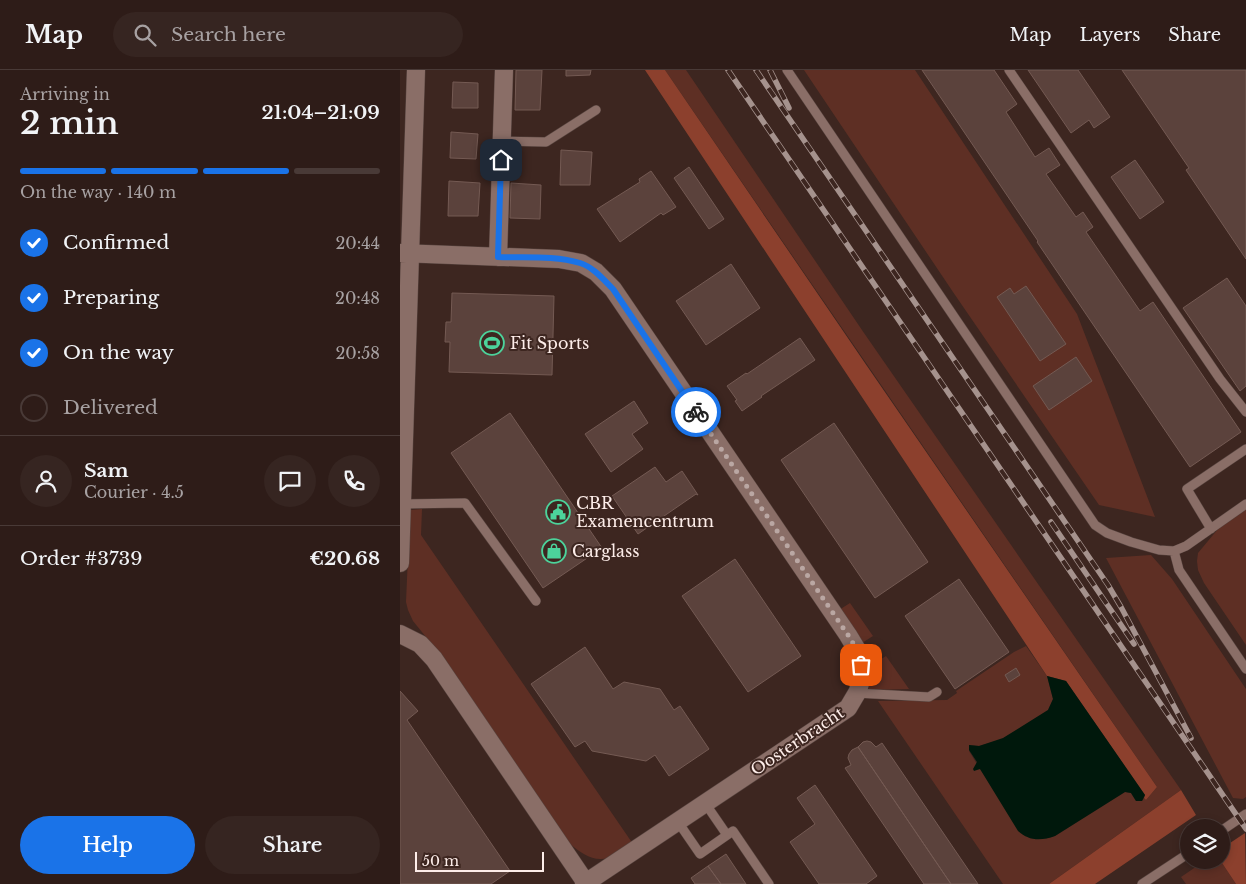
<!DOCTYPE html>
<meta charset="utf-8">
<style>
:root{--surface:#2e1c18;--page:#362521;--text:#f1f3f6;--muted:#a7a1a2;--line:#493a37;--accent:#1a73e8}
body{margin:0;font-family:"Libre Baskerville",serif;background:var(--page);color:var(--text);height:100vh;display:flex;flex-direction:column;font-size:19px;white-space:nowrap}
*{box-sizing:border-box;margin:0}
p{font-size:16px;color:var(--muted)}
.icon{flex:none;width:28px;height:28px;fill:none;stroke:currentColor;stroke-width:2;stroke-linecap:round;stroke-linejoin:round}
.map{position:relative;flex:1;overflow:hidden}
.sheet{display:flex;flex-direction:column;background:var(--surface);width:400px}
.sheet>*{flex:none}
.controls{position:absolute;left:780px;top:749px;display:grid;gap:10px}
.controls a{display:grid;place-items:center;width:50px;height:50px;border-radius:50%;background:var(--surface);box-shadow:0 2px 8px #0003,0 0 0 1px var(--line);font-size:25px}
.scale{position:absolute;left:15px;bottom:12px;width:129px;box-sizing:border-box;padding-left:5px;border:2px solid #fdede9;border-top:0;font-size:14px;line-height:18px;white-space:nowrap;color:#fdede9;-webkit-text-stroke:4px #3d2620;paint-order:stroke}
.pin{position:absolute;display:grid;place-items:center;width:42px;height:42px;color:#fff;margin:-21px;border-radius:10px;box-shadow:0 2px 8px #0006}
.courier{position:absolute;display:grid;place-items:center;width:50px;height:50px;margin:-25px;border:4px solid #1a73e8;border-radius:50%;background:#fff;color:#222;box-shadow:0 1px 6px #0007}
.headline em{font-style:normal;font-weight:600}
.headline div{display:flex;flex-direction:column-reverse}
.headline{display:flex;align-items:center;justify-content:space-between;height:85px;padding:0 20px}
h1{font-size:32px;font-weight:600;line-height:38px}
.bar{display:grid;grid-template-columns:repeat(4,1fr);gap:8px 5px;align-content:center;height:60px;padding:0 20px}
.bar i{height:6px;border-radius:4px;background:var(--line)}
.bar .current{background:var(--accent)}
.bar p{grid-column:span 4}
.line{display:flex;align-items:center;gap:12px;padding:0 20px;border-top:1px solid var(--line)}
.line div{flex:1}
.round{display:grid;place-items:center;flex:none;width:52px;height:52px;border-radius:26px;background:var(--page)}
ol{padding:0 20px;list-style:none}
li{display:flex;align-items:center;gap:15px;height:55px}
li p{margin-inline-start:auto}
li .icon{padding:5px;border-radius:50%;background:var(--accent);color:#fff;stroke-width:4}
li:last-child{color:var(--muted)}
li i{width:28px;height:28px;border:2px solid var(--line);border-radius:50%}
.action{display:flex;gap:10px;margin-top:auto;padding:10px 20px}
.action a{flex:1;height:58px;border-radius:30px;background:var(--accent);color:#fff;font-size:20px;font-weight:600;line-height:58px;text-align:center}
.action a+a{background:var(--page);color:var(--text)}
header{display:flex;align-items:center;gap:30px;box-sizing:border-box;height:70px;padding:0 25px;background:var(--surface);border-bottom:1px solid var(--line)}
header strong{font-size:24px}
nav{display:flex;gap:28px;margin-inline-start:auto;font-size:18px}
.search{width:350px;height:45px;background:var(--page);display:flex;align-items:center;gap:12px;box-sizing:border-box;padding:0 18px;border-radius:28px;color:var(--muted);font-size:19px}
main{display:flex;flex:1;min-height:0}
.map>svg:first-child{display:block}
</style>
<header>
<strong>Map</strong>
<div class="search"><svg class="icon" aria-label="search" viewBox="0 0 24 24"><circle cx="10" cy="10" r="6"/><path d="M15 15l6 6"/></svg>Search here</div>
<nav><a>Map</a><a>Layers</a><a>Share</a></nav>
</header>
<main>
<section class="sheet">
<div class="headline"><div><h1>2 min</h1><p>Arriving in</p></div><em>21:04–21:09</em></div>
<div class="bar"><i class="current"></i><i class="current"></i><i class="current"></i><i></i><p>On the way · 140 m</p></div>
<ol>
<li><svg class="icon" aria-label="check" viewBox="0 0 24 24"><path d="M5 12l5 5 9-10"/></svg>Confirmed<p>20:44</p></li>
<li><svg class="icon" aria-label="check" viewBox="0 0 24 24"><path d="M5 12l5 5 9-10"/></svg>Preparing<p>20:48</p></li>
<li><svg class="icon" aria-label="check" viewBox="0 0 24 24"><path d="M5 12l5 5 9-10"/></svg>On the way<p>20:58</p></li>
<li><i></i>Delivered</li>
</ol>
<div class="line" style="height:90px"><a class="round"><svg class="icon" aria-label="person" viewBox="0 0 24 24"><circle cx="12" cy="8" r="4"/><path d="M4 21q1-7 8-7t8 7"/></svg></a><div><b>Sam</b><p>Courier · 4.5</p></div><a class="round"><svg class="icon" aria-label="chat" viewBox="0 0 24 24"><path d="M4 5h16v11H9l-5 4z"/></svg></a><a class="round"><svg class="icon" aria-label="phone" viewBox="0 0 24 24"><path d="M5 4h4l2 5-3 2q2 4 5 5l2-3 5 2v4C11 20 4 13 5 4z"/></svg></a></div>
<div class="line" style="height:65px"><div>Order #3739</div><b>€20.68</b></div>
<div class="action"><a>Help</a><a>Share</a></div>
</section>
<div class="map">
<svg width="846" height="814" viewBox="0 0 846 814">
<rect width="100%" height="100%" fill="#3d2620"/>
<path fill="#5e2f24" d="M265 0H286L464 263 781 720 649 814H603L478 631 547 630 557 623 556 621 614 582 626 576 647 606 653 629 648 640 603 669 579 676 569 675V681L580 699 629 768C639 770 645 769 655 766L725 722 731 723 736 731H742L744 728 746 730 757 717Z
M404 0H515L677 244 755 447 699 435 553 222Z
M846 438V575L804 513 798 500 797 491 798 483 823 453Z
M22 439 21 465 233 774C225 778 216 785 208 788 193 792 181 783 170 774L39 583 13 551 8 540 6 532 10 440Z
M751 485 772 509 846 619V727L843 729 833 728 706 488Z
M450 533 473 566 462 573 439 540Z
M486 586 509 619 470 620 468 617 470 607V596Z
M806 790H820L836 814H786L781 807Z"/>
<path fill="#8c402d" d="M245 0H265L467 296 757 717 746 730 744 728 745 725 666 611 647 606Z
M781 720 796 745 695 814H649Z
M845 763 846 814H836L820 790H821V779Z"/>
<path fill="#00180c" d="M647 606 666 611 745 725 742 731H736L731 723 725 722 655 766C641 771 629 771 618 761L580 699 574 701 573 699 577 692 569 680V675L579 676 603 668 648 640 653 629Z"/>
<path fill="#5b423c" stroke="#745a53" d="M116 0H142L140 40H115Z
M166 0H191L190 5 166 6Z
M522 0H594L617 34 606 42 635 87 649 78 660 95 646 104 676 147 683 142 693 157 686 162 740 241 753 232 841 362 790 397 637 172 638 171Z
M628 0H678L710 47 694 58 689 50 671 63Z
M722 0H846V189L786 100 789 98Z
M53 12 78 13V38H52Z
M51 62 78 64 76 89 50 88Z
M161 80 192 82 190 115H160Z
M735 90 764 132 740 149 711 107Z
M289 97 324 149 309 159 274 108Z
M251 101 276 137 263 145 261 143 220 172 197 139 240 112 239 109Z
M49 111 80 113 78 146H48Z
M111 113 141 115 140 149 110 148Z
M331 194 360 238 306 275 276 231Z
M827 208 846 236V316L840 321 783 238Z
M626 216 666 274 640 291 597 227 610 218 614 224Z
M52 223 154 226 152 305 49 302 50 272H45L46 252H51Z
M400 268 415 290 361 326 362 327 342 341 335 331 337 330 327 316 346 303 347 304Z
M676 287 692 311 649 340 633 316Z
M234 331 248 353 232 364 243 379 211 402 185 364Z
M110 343 202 478 143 518 51 383Z
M434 353 528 492 475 528 381 390Z
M255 397 266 412 282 401 298 425 296 424 238 464 212 426Z
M335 489 401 586 348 622 282 526Z
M559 509 609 582 555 619 505 546Z
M185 577 213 619 224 612 260 619 274 640 280 636 309 679 269 706 255 685 246 691 192 681 185 671 175 677 131 614Z
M616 598 620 605 609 612 605 605Z
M0 621 18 641 7 650 110 801 91 814H0Z
M467 671 471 672 476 677 482 673 578 814H551L458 677 463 672Z
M458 677 551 814H524L445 698 451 695 448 688 449 684 452 680Z
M415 715 477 806 466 814H419L390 772 415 754 397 728Z
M326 784 346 814H321L308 796Z
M308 796 321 814H295L291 808Z"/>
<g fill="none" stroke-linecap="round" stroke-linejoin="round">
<g stroke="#57443f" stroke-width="10">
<path id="service" d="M387 0 695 455 707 463 731 472 759 480 774 481 786 476 846 434
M609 0 820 309 846 342
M102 71 146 72 196 40
M2 434 65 433 136 531
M811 459 787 419 846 379
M774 481 779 500 846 599
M456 623 529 627 537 622
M305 733 327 765
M278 752 300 784 333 761 369 814
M821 761 846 744
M742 814 789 783"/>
</g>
<g stroke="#57443f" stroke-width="19">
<path id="minor" d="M0 183 159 189 181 193 196 202 213 219 448 565 460 585 462 605 458 621 448 638 184 814
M98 187 104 0
M0 493 16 0
M0 564 20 574 34 589 186 813"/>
</g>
<use href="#service" stroke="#8a6e67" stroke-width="9"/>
<use href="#minor" stroke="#8a6e67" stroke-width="18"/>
<g stroke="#a5928d" stroke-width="5.5">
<path id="rail" d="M328 0 846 759
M356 0 708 515 721 537 791 668
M370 0 389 38
M651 452 734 574"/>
</g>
<use href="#rail" stroke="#3d2620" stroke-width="4" stroke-dasharray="11" stroke-linecap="butt"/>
</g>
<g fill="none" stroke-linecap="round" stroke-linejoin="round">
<path stroke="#baa7a3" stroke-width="5" stroke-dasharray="0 9" d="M296 342 448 565 460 585 461 595"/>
<path stroke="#1a73e8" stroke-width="6" d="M101 90 98 187C124 188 155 185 180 193 193 197 203 209 213 219L296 342"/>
</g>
<defs>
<g id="stadium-ring" transform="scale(1.25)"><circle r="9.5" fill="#3d2620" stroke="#4cd39b" stroke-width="1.5"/><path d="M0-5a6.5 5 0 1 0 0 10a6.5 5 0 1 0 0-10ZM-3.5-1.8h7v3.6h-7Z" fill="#4cd39b"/></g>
<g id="civic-ring" transform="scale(1.25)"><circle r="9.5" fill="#3d2620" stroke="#4cd39b" stroke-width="1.5"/><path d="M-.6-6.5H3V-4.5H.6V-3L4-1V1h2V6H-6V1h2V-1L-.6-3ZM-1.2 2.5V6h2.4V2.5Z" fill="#4cd39b"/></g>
<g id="shop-ring" transform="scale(1.25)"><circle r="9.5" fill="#3d2620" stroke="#4cd39b" stroke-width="1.5"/><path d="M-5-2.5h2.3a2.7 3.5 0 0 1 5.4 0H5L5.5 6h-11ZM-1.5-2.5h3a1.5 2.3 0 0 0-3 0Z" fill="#4cd39b"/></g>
</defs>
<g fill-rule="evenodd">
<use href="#stadium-ring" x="92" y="273"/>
<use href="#civic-ring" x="158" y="442"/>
<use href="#shop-ring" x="154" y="481"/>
</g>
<g text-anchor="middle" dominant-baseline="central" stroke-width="4" stroke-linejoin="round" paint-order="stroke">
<g font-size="16" fill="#fdede9" stroke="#3d2620" text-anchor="start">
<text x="110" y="273">Fit Sports</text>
<text x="176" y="433">CBR<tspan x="176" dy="18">Examencentrum</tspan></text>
<text x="172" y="481">Carglass</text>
</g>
<g font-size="16" fill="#fdede9" stroke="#3d2620">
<text transform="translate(397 671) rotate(-34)">Oosterbracht</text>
</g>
</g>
</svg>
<div class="controls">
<a><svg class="icon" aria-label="layers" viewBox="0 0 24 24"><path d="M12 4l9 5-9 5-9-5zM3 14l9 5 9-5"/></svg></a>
</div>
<div class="scale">50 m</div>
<div class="pin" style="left:461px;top:595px;background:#ea580c"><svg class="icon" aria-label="bag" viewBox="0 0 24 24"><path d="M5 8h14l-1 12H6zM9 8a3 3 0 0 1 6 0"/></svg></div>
<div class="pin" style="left:101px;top:90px;background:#1f2937"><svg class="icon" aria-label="home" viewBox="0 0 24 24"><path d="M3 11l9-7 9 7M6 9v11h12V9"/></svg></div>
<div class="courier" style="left:296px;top:342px"><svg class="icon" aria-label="bike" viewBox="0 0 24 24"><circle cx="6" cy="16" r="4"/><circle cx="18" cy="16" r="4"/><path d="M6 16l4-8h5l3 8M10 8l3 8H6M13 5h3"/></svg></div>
</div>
</main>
